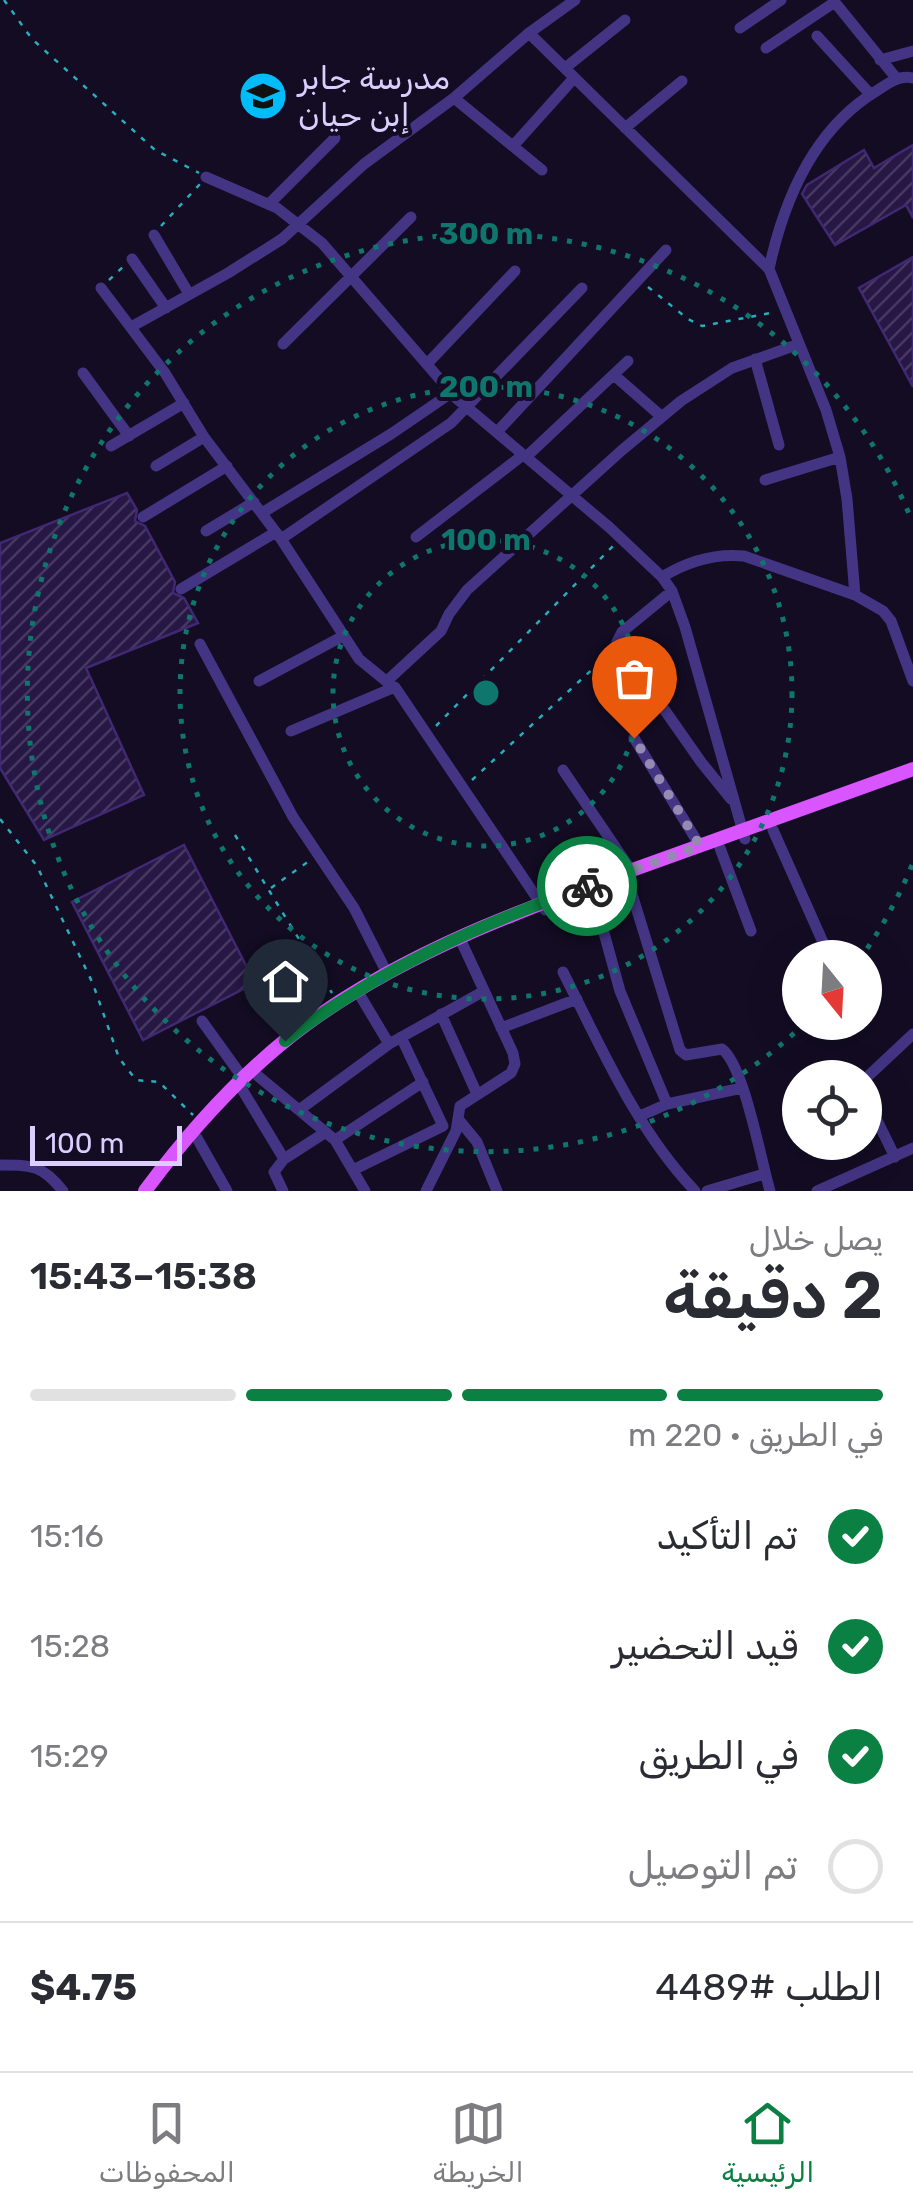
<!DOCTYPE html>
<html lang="ar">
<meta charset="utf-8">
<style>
:root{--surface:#fff;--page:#f2f2f3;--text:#2b2b33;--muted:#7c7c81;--line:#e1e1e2;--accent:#0b8043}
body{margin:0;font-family:Rubik,"Noto Naskh Arabic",sans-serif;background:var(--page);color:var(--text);direction:rtl;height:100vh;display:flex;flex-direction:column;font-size:38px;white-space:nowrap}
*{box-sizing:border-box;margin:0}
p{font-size:32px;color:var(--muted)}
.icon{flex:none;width:55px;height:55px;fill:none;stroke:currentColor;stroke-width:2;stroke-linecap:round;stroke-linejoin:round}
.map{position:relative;height:1191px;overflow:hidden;direction:ltr}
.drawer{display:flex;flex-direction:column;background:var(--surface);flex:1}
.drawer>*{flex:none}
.needle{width:65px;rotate:162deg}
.fabs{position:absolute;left:782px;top:940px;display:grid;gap:20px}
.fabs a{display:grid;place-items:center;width:100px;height:100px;border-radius:50%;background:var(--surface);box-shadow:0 10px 40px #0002;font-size:50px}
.scale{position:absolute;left:30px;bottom:25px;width:152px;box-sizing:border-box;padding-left:10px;border:5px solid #dbceff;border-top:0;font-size:28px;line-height:35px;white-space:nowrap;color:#dbceff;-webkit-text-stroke:8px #130c23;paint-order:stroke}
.pin{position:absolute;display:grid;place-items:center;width:85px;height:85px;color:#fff;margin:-102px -42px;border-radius:50% 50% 50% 0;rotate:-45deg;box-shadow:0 0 10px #0007}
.pin .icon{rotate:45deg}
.courier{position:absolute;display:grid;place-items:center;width:100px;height:100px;margin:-50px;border:8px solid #0b8043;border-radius:50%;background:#fff;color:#222;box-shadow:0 2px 12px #0007}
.summary em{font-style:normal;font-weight:600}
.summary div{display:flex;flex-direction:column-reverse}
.summary{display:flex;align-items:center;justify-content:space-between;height:170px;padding:0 30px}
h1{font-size:65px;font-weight:600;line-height:75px}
.bar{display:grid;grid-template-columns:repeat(4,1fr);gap:15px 10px;align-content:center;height:120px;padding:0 30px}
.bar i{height:12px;border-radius:8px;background:var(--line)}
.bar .active{background:var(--accent)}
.bar p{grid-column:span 4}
.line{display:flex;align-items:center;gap:25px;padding:0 30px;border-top:2px solid var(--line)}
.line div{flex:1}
ol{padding:0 30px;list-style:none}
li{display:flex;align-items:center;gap:30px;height:110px}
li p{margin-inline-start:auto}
li .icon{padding:10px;border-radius:50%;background:var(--accent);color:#fff;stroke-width:4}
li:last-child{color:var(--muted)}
li i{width:55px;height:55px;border:5px solid var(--line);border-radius:50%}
.dock{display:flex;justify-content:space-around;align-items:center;height:140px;border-top:2px solid var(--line);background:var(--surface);font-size:28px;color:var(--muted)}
.dock a{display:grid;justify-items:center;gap:5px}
.dock .active{color:var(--accent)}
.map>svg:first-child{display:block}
</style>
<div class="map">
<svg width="913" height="1191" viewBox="0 0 913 1191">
<defs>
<pattern id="building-hatch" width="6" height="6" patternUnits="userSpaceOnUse" patternTransform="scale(2.5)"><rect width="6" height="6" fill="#271745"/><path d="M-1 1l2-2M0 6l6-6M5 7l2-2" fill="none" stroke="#463861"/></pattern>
</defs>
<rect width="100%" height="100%" fill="#130c23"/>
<path fill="url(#building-hatch)" stroke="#412872" stroke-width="2.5" d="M913 145V218L906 205 835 245 802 194 807 185 864 150 874 168Z
M913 257V387L859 288Z
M127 493 137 510 135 521 145 526 175 582 173 593 184 598 198 623 86 668 144 795 44 840 0 768V543Z
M184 845 255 983 143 1040 72 902Z"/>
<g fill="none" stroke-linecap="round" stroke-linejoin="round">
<path stroke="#27aeba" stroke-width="2.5" stroke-dasharray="5 8" stroke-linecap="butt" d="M4 0 32 39 155 150 199 173
M161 226 200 184
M109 280 125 265
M648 287 688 319 702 326 776 312
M436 726 613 546
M472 780 610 653
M0 819 37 866 93 984 119 1058 136 1080 159 1082 193 1115
M235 835 332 993
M271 888 309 861"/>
<path stroke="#433584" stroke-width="11" d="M833 0 897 79
M740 28 781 0
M529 33 769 269 826 410 840 457 847 499 855 595
M817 36 870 94
M766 48 835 2
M880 60 913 51
M565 68 625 20
M454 98 542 170
M625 128 682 81
M513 146 574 78
M206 177 277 208 322 243 456 398 609 527 662 577 672 591 685 627 745 839
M269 204 335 138
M154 235 189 294
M132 259 166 308
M769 269C784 199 814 128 878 90 889 83 899 75 913 78
M101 288 165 373 204 437 281 539 359 659 397 690 545 910
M131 327 228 273 282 239 364 164 454 98 529 33 575 0
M283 344 411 217
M755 359 779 445
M427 364 515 271
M83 373 129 436
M614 375 662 417
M497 432 666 250
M111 446 184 403
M526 457 628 361
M156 466 204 437
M765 480 840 457
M262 513 391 434 451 393
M143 517 227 466
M206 531 254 502
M416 537 523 455
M281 539 451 423 582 288
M662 577C688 561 714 553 744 556L855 595 883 611 891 621 913 681
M181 589 276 532
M672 591 622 632 617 642 701 762 731 799
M200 644 293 817 354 908 387 973
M388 680 441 631 449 614 467 590 621 451 681 401 732 368 799 344
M259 681 343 636
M291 731 395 687
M634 738 700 846
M563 770 631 870
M773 830 830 958
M720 848 751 931
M628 881 680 1050 686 1055 722 1049C744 1065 761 1161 770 1191
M593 893 620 991 667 1104
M563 972C601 1047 636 1129 695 1191
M361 997 389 1044
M441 1014 477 1094
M202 1021 243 1078
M501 1028 577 999
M258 1076 335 1140 365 1191
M865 1079 913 1034
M243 1091 284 1159 274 1172 283 1191
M865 1096 895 1157
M299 1110 389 1044 484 991
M640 1116 667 1104 742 1088
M459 1120 477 1142 497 1191
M197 1138 227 1191
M335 1140 423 1082
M284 1159 326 1132
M0 1165C33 1165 42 1165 63 1191
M355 1169 443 1126 401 1037
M426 1191 456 1131 460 1106 511 1073 515 1064 513 1053 462 943
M707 1191 764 1174
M817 1191 913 1148"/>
<path stroke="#d855ff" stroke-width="14" d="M145 1191C191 1129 245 1069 308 1023 408 951 521 910 635 869 728 836 820 802 913 769"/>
</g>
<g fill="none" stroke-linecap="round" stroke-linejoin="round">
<path stroke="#958ab2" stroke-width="10" stroke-dasharray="0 18" d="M587 886 700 846 634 738"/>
<path stroke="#0b8043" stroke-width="12" d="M285 1041C376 970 479 925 587 886"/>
</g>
<g fill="none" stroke="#0f766e" stroke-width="5" stroke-dasharray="5 10">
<circle cx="486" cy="693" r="153"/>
<circle cx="486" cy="693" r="306"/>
<path d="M912 865A459 459 0 0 1 862 956M805 1023A459 459 0 1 1 912 521"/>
</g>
<defs>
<g id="school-disc" transform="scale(2.5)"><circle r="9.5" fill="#00bdf9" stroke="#130c23"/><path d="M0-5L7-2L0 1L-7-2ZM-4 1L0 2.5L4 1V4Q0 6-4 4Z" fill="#111"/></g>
</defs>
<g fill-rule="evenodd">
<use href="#school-disc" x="263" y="96"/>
</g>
<g text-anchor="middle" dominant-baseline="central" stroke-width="8" stroke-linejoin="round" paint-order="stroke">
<g font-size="32" fill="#dbceff" stroke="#130c23" text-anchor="start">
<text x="298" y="78">مدرسة جابر<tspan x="298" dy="37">إبن حيان</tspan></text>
</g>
</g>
<circle cx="486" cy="693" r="15" fill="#0f766e" stroke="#130c23" stroke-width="5"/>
<g font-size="30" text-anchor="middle" font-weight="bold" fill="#0f766e" stroke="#130c23" stroke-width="8" stroke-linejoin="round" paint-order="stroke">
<text x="486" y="244">300 m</text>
<text x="486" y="397">200 m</text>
<text x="486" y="550">100 m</text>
</g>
</svg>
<div class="fabs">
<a><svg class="needle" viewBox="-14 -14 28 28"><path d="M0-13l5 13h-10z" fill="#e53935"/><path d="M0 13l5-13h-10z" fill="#7c7c81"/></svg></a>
<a><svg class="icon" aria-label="locate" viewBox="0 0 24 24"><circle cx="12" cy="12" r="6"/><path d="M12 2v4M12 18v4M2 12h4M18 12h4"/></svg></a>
</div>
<div class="scale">100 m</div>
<div class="pin" style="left:634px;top:738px;background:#ea580c"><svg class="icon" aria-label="bag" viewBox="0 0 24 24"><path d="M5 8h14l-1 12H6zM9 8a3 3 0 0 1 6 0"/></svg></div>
<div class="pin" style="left:285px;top:1041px;background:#1f2937"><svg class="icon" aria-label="home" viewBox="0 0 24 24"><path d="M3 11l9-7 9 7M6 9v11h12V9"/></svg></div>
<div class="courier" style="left:587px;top:886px"><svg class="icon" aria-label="bike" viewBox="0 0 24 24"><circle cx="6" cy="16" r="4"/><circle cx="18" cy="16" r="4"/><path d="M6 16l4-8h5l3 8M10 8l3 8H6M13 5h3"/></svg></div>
</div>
<section class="drawer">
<div class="summary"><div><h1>2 دقيقة</h1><p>يصل خلال</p></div><em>15:38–15:43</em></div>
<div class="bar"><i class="active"></i><i class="active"></i><i class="active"></i><i></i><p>في الطريق · 220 m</p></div>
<ol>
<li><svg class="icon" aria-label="check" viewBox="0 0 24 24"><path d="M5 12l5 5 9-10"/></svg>تم التأكيد<p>15:16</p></li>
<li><svg class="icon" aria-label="check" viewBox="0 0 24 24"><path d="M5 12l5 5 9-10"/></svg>قيد التحضير<p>15:28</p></li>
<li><svg class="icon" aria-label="check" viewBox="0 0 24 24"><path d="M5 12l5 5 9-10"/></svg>في الطريق<p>15:29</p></li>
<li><i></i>تم التوصيل</li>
</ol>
<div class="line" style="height:130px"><div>الطلب #4489</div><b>$4.75</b></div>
</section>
<nav class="dock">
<a class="active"><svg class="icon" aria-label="home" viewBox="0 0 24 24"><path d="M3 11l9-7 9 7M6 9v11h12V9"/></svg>الرئيسية</a>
<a><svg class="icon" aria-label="map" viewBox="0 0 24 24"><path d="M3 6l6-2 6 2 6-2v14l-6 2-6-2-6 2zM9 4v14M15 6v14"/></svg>الخريطة</a>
<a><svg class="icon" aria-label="saved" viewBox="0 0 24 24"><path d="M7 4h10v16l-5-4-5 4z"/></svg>المحفوظات</a>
</nav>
